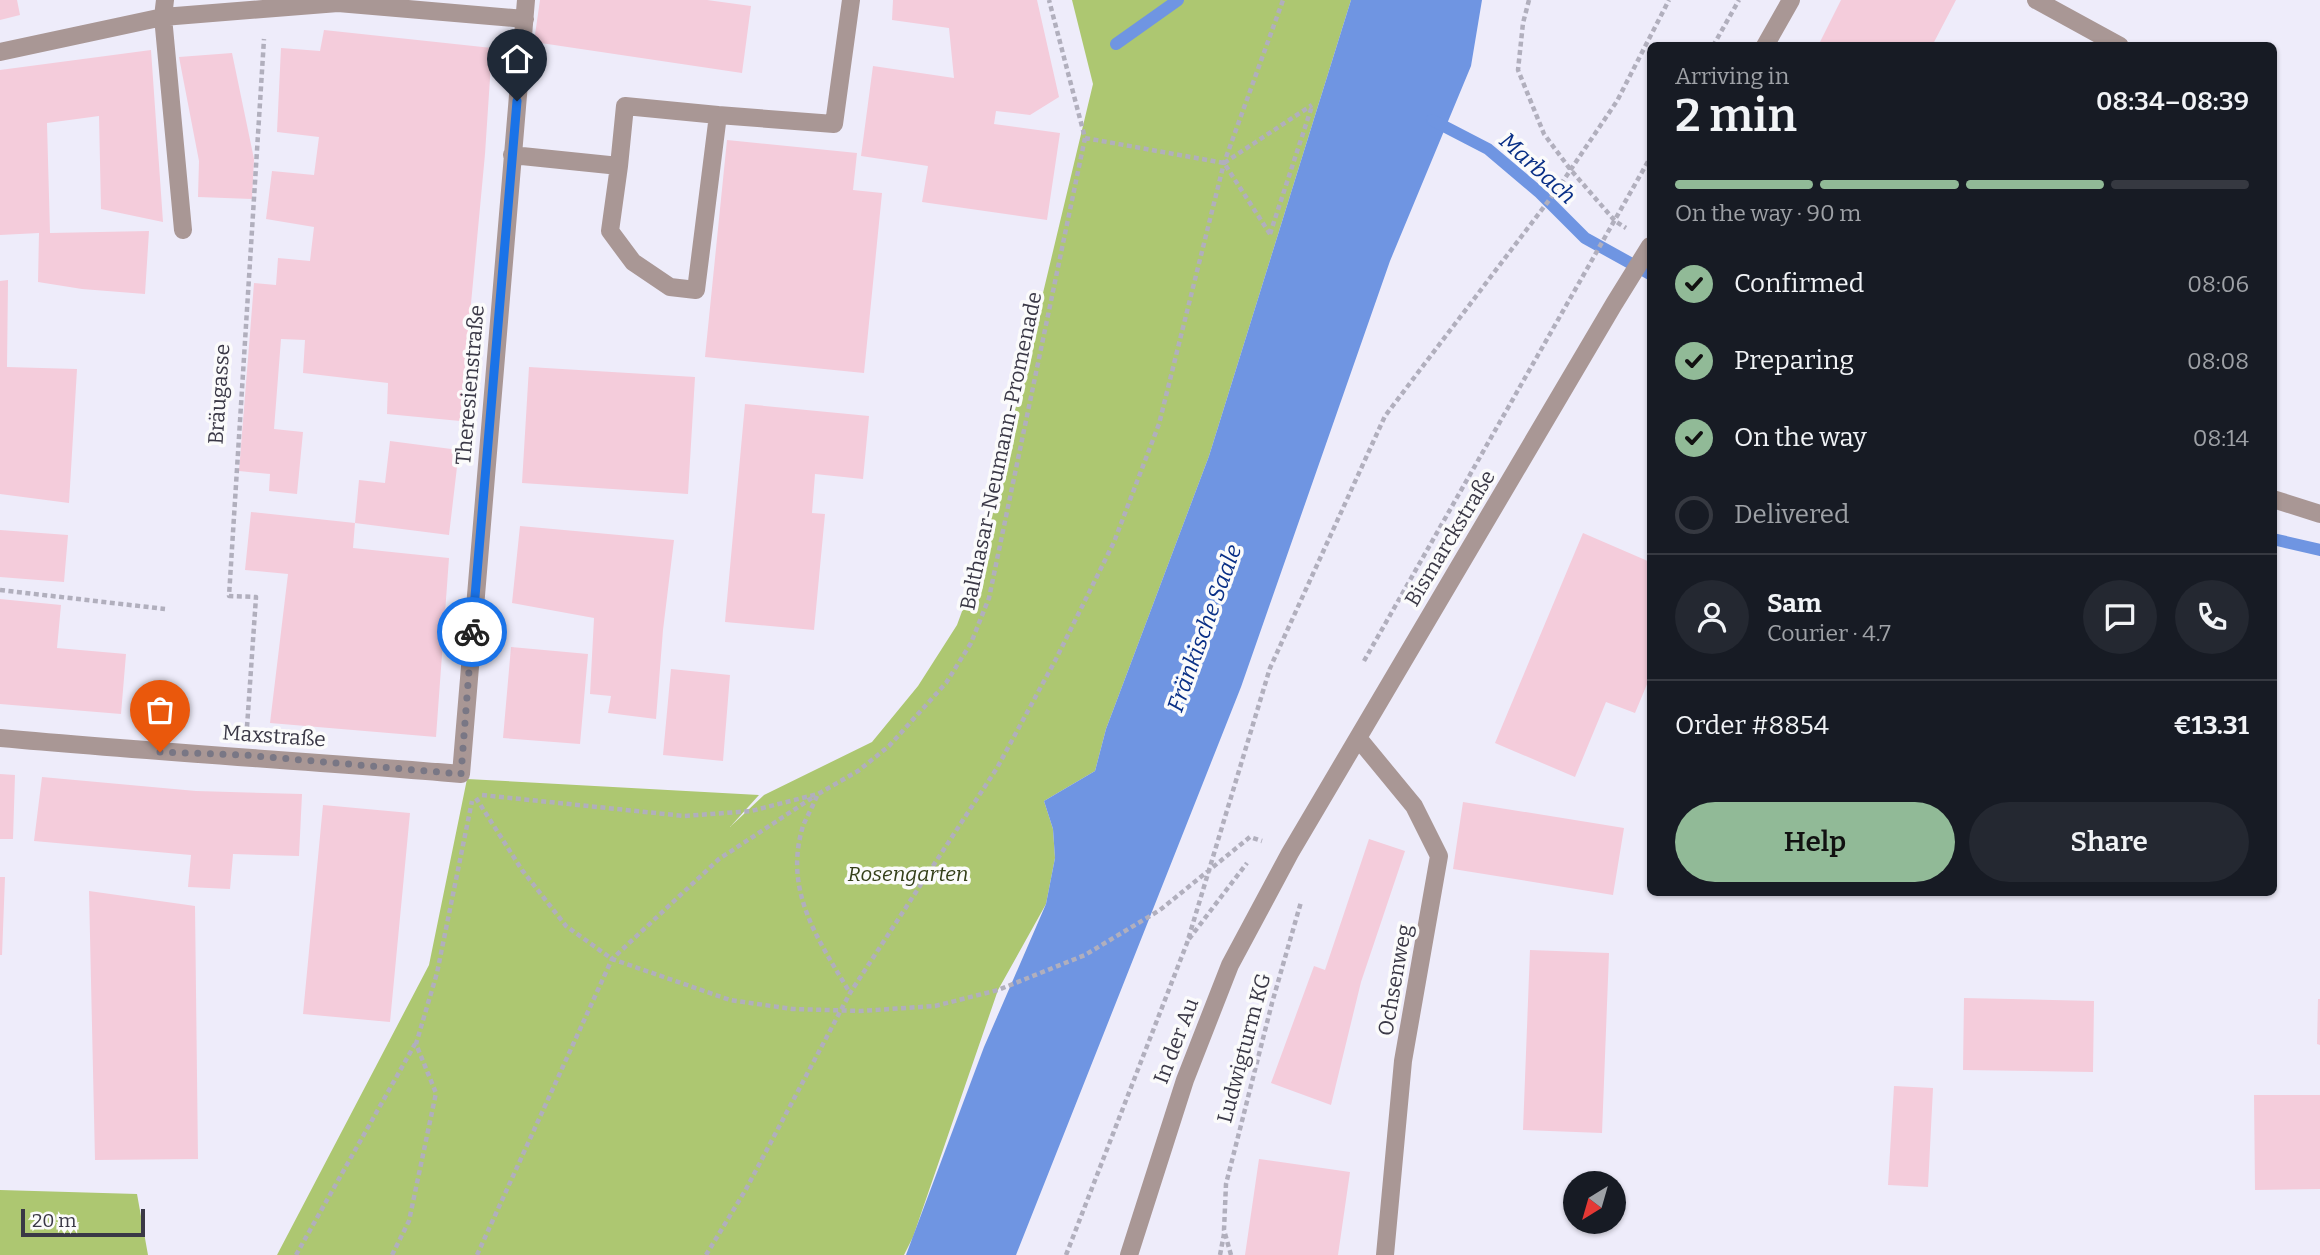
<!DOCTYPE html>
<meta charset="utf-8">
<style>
:root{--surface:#171b24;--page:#242831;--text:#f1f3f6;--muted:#9ea1a6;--line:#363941;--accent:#91ba97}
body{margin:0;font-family:Bitter,serif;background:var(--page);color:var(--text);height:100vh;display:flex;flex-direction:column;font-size:26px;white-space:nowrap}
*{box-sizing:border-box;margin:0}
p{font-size:23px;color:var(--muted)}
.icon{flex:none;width:38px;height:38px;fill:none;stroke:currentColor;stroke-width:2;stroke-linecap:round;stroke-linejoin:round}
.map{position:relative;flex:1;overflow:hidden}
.side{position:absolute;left:1647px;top:42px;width:630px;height:854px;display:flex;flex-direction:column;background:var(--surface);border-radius:10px;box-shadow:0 2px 5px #0004}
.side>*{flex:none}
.needle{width:46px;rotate:217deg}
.controls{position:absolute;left:1563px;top:1171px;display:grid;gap:14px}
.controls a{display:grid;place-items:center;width:63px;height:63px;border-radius:50%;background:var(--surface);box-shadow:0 2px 5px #0004;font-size:35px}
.scale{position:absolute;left:21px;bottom:18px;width:124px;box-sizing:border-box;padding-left:7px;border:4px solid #3a3846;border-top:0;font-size:19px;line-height:24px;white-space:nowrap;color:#3a3846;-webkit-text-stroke:5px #fbfbfb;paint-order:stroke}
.pin{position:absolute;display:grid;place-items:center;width:60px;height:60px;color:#fff;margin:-72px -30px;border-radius:50% 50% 50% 0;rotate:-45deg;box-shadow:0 0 7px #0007}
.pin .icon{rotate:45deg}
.courier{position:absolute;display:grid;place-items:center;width:70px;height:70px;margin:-35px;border:5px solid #1a73e8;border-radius:50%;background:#fff;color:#222;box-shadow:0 2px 9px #0007}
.overview em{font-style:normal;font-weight:600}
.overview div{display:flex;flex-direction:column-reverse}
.overview{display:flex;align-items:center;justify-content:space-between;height:119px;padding:0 28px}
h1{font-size:46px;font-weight:600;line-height:52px}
.bar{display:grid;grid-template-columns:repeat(4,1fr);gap:10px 7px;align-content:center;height:84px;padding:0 28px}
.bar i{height:9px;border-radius:5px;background:var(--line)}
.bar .on{background:var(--accent)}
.bar p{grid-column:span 4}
.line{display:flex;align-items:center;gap:18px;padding:0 28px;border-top:2px solid var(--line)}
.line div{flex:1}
.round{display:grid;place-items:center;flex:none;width:74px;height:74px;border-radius:37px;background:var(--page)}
ol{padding:0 28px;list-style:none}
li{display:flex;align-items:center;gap:21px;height:77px}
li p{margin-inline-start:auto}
li .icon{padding:7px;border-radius:50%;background:var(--accent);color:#111;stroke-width:4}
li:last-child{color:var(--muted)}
li i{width:38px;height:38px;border:4px solid var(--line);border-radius:50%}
.button{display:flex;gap:14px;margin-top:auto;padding:14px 28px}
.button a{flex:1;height:80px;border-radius:42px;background:var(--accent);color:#111;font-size:28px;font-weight:600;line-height:80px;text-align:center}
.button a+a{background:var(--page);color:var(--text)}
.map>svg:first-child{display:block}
</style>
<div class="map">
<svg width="2320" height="1255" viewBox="0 0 2320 1255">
<rect width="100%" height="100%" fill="#eeecfa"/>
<path fill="#adc771" d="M1072 0H1351L1209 456 1106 729 1095 771 1044 801 1053 829 1055 858 1046 904 998 990 913 1237 904 1255H277L429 965 467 779 759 795 730 827 764 795 872 742 918 686 957 625 976 573 1093 84Z
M0 1190 137 1194 148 1255H0Z"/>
<path fill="#6f95e2" d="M1351 0H1482L1471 66 1390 261 1241 687 1016 1255H906L984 1047 1046 904 1055 858 1053 829 1044 801 1095 771 1106 729 1209 456Z"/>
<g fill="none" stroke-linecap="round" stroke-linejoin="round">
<path stroke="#6f95e2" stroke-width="12" d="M1116 44 1178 0
M1432 120 1488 149 1540 193 1585 238 1650 274
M2273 539 2320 550"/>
</g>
<path fill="#f4ccdb" d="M0 0H17L20 15 0 20Z
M540 0H707L751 6 742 73 534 42Z
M893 0H1037L1059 97 1030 115 996 111 994 124 1060 133 1047 220 922 202 928 166 861 156 873 66 954 78 949 28 892 20Z
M1841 0H1956L1932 46H1818Z
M324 30 492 48 485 154 460 421 387 414 388 383 303 373 305 340 281 339 274 429 303 432 297 494 269 491 270 474 239 471 254 283 276 285 278 258 310 261 314 227 266 219 272 171 314 175 319 137 277 132 281 48 320 51Z
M151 50 163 222 101 209 99 116 47 123 50 233 149 231 145 294 82 289 38 282 39 233 0 235V70Z
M232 53 254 159 252 199 198 197 199 161 179 57Z
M727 140 857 153 853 190 882 193 864 373 705 357Z
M8 280 7 367 77 369 69 503 0 494V281Z
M529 367 695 377 688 494 522 483Z
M745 404 869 416 863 479 815 474 812 513 825 514 814 630 725 622Z
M390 441 459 450 449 535 355 523 359 480 385 483Z
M251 512 355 523 353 548 449 558 436 737 270 723 288 574 245 570Z
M520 526 674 540 663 630 656 719 608 713 611 696 590 694 594 618 512 603Z
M0 530 68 535 64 582 0 577Z
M1583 533 1650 562V677L1635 713 1606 702 1575 777 1495 743Z
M0 599 61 605 57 648 126 654 121 714 0 704Z
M511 647 588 654 580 744 503 738Z
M671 669 730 675 723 761 663 755Z
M0 774 15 775 13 839H0Z
M42 777 196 791 302 794 299 856 233 854 230 889 188 887 191 855 34 841Z
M1463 802 1624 828 1613 895 1453 869Z
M323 805 410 813 390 1022 303 1014Z
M1369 839 1405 851 1361 982 1331 1105 1271 1083 1314 966 1325 970Z
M0 877H5L2 955H0Z
M89 891 195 906 198 1159 95 1160Z
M1530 950 1609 953 1602 1133 1523 1130Z
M1964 998 2094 1001 2093 1072 1963 1070Z
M2318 999H2320V1045L2317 1044Z
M1894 1086 1933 1088 1928 1187 1888 1185Z
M2254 1095H2320V1189L2255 1190Z
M1259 1159 1350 1172 1338 1255H1245Z"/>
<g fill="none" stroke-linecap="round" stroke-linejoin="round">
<path stroke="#b1afbd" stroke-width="4.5" stroke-dasharray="5 3.5" stroke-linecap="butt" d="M1529 0 1523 23 1518 70 1544 134 1570 169 1615 221 1626 228
M1713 46 1739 0
M1085 138 1224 163
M1270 234 1224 163 1312 105
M1270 234 1312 106
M0 590 165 609
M1364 661 1650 158
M247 727 256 597 229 596 264 39
M482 795 684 816 751 811 818 794 858 771 889 746 946 683 971 643 989 598 1085 138 1049 0
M817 796C813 806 807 816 803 826 783 891 818 939 850 993
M476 798 522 870 566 926 612 959 730 1000 792 1009 860 1011 935 1006 998 990 1085 955 1160 910 1250 837 1262 841
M1189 939 1247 863
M296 1255 415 1044
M392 1255 409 1221 436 1093 416 1044 437 973 472 801
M477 1255 612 959 719 859 815 796
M706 1255 745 1191 850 993 997 768 1056 659 1114 542 1159 424 1224 163 1283 0
M1066 1255 1187 943 1270 668 1385 416 1559 187 1617 101 1669 0
M1220 1255 1224 1234
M1231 1255 1224 1230 1226 1184 1272 1003 1301 902"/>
<path stroke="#a99795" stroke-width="18" d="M165 0 163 17 183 230
M2036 0 2120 46
M1765 46 1791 0
M0 52 163 17 338 3 525 19
M512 155 619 166 610 231 633 262 670 287 696 290 718 115 834 124 851 0
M619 166 625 106 718 115
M2273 499 2320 514
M0 738C153 752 307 761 461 774L526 0
M1358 738 1414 806 1439 856 1403 1061 1385 1255
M1129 1255 1185 1080 1230 965 1290 853 1614 304 1650 246"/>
</g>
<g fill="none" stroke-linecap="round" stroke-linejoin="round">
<path stroke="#797785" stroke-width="7" stroke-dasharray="0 12.6" d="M160 752 245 755 461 774 472 632"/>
<path stroke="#1a73e8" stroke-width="9" d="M472 632 517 101"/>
</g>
<g text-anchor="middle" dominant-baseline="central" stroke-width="7" stroke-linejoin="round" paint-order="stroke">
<g font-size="21" fill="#3a3846" stroke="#fbfbfb">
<text transform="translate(470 385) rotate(-85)">Theresienstraße</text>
<text transform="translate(219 394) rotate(-86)">Bräugasse</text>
<text transform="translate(1001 451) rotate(-78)">Balthasar-Neumann-Promenade</text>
<text transform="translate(1450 538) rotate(-59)">Bismarckstraße</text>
<text transform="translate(274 736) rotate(4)">Maxstraße</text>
<text transform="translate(1395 980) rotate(-80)">Ochsenweg</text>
<text transform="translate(1176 1041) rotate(-69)">In der Au</text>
<text transform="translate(1244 1048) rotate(-75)">Ludwigturm KG</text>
</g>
<g font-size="21" font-style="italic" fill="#343f19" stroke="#fbfbfb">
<text x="908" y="874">Rosengarten</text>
</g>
<g font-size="23" font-style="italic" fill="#092f86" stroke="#fbfbfb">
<text transform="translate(1538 168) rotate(42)">Marbach</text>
<text transform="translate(1204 628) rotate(-70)">Fränkische Saale</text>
</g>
</g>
</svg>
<div class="controls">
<a><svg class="needle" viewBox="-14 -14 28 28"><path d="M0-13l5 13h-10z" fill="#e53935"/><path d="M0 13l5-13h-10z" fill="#9ea1a6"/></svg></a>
</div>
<div class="scale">20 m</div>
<div class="pin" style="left:160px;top:752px;background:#ea580c"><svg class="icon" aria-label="bag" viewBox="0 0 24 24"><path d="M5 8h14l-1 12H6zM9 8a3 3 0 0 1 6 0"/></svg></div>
<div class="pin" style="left:517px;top:101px;background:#1f2937"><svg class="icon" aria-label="home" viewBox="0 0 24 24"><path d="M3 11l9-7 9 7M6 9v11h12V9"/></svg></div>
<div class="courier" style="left:472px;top:632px"><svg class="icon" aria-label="bike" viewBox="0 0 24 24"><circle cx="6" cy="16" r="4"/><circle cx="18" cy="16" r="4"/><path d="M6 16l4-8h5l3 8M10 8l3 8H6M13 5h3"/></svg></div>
<section class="side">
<div class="overview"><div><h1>2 min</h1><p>Arriving in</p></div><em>08:34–08:39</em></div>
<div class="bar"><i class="on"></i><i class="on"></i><i class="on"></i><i></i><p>On the way · 90 m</p></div>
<ol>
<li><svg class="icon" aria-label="check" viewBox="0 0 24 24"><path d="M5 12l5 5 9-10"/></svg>Confirmed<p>08:06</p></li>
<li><svg class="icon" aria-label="check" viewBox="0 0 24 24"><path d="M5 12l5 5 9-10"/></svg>Preparing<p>08:08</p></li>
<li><svg class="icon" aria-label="check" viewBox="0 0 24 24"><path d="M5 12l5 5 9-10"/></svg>On the way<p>08:14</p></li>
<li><i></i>Delivered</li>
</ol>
<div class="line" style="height:126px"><a class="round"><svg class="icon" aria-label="person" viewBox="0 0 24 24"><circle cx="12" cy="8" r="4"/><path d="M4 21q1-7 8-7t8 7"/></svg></a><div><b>Sam</b><p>Courier · 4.7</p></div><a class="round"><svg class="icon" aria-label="chat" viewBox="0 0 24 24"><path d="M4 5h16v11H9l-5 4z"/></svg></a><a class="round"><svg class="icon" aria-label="phone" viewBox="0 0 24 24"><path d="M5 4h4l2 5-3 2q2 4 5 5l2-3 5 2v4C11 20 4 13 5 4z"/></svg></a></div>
<div class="line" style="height:91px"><div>Order #8854</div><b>€13.31</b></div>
<div class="button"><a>Help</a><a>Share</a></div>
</section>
</div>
